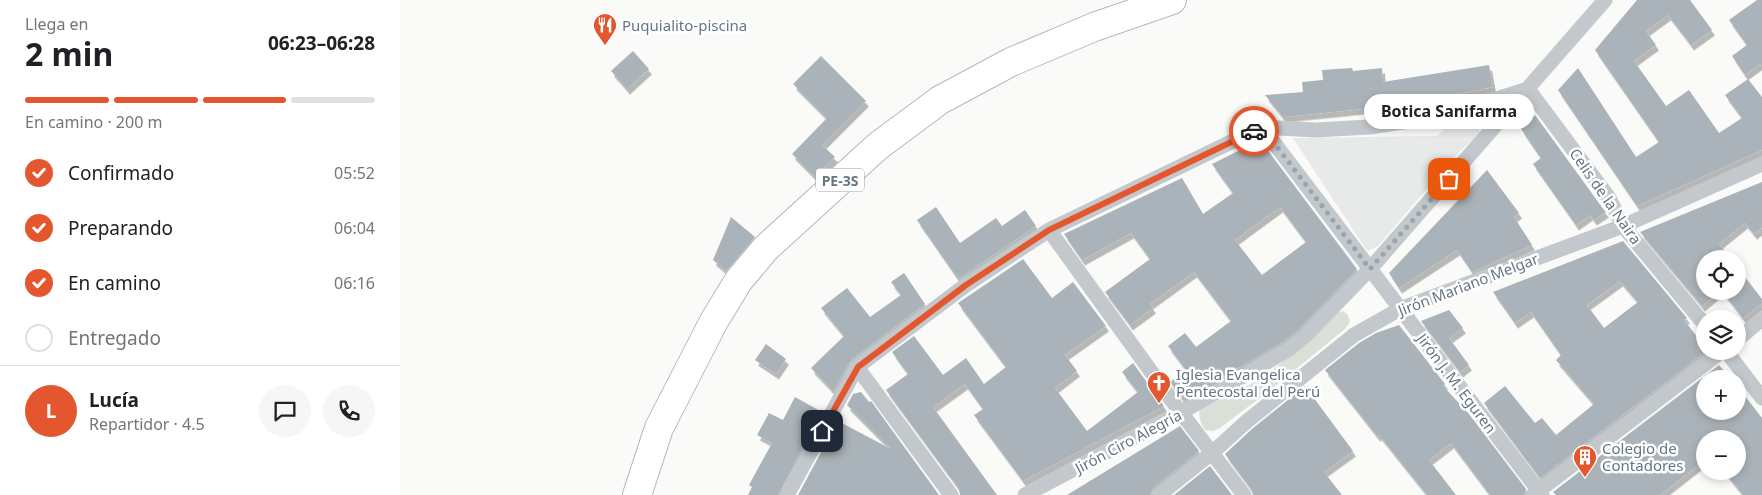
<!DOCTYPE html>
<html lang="es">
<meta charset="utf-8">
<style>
:root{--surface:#fff;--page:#f6f6f6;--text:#202124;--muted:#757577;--line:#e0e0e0;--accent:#e4572e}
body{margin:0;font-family:"Noto Sans",sans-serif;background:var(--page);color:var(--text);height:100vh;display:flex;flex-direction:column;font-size:19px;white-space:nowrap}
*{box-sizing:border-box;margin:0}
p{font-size:16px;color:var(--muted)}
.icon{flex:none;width:28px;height:28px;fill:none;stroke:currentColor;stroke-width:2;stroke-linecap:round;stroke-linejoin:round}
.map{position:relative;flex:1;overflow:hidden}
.sheet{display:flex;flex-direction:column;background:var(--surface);width:400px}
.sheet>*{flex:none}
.tools{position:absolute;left:1296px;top:250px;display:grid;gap:10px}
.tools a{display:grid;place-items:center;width:50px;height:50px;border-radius:50%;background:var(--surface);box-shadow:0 2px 8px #0003;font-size:25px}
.pin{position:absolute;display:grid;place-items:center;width:42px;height:42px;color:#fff;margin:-21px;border-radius:10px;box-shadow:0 2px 8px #0006}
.courier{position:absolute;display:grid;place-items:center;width:50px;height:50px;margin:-25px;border:4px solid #e4572e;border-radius:50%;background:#fff;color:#222;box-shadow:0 1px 6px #0007}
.bubble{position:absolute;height:35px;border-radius:18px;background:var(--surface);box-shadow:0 2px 8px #0003;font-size:16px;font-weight:700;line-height:35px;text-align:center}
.headline em{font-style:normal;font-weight:700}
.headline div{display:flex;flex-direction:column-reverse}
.headline{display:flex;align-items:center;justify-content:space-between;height:85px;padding:0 25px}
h1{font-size:32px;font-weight:700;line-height:38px}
.bar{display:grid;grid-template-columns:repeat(4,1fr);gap:8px 5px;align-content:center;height:60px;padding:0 25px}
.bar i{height:6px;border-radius:4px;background:var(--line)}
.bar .active{background:var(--accent)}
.bar p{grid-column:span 4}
.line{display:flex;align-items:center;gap:12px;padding:0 25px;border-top:1px solid var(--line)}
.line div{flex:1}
.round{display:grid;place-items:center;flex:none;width:52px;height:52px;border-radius:26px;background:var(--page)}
ol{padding:0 25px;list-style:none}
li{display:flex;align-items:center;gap:15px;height:55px}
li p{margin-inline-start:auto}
li .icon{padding:5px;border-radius:50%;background:var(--accent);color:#fff;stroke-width:4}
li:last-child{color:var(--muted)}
li i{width:28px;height:28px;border:2px solid var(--line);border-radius:50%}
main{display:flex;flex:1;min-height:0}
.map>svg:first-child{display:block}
</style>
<main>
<section class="sheet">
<div class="headline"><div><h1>2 min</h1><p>Llega en</p></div><em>06:23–06:28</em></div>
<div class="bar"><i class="active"></i><i class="active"></i><i class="active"></i><i></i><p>En camino · 200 m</p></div>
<ol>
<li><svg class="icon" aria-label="check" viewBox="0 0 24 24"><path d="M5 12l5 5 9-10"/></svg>Confirmado<p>05:52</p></li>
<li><svg class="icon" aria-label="check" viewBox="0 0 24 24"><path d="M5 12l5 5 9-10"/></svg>Preparando<p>06:04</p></li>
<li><svg class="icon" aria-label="check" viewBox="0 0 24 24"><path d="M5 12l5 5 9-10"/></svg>En camino<p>06:16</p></li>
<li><i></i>Entregado</li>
</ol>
<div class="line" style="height:90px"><b class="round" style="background:var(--accent);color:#fff">L</b><div><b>Lucía</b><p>Repartidor · 4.5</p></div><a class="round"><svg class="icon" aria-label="chat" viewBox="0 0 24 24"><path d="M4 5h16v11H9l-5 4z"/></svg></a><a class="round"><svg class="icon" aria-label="phone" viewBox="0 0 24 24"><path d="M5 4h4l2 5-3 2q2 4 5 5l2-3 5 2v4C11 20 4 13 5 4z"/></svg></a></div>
</section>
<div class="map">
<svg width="1362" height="495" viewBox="0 0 1362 495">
<defs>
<filter id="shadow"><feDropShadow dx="3" dy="5.5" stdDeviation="0" flood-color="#0004"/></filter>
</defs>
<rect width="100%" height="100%" fill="#fafaf8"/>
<path fill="#e8e9e9" d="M1067 120 1081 132 1054 157 977 247 967 251 893 138 1037 136 1048 125Z"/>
<path fill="#dadfd7" d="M943 311 948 315 950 322 945 329 874 387 820 428 813 431 805 430C800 422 798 416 800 407L851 384 870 372 909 340 935 313Z"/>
<path fill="#aab3b9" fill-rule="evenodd" filter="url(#shadow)" d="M1237 0H1290L1312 30 1291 45 1268 15 1246 31 1256 45 1234 61 1266 106 1289 90 1319 133 1342 118 1325 95 1348 79 1362 97V150L1237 206 1158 90 1178 68 1236 157 1259 142 1195 50Z
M1357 0H1362V66L1360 64 1345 75 1332 56 1347 45 1329 20Z
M233 51 249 69 227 89 211 71Z
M421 56 466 101 422 145 435 157 415 177 392 154 427 118 393 84Z
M1089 65 1093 87 992 106 883 117 865 95 903 92 902 82 923 80 922 70 952 68 953 71 982 68 983 82Z
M1135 115 1204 210 1206 212 1194 220 1190 215 1176 225 1133 164 1141 158 1121 129Z
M860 140 957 269 899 329 884 341 819 379 818 378 781 397 770 382 786 370 768 346 785 333 796 347 831 321 794 272 750 304 753 308 730 325 705 292 750 259 731 233 682 260 664 234 782 178 803 214 833 193 812 164ZM880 207 906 242 862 275 835 240Z
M1087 170 1119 213 1114 217 1132 245 1072 272 1057 250 999 288 989 273Z
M1362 182V228L1354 234 1345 223 1319 244 1331 259H1305V291H1320L1302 306 1240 232Z
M536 207 560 243 596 218 602 226 625 210 636 226 558 279 517 220Z
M331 217 355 237 326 271 313 260Z
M1223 241 1287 318 1284 320 1305 347 1306 351 1140 478 1084 403 1105 386 1135 423 1142 418 1156 435 1194 404 1156 360 1161 355 1131 312 1115 323 1093 292ZM1220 281 1238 302 1204 328 1187 305Z
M623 259 652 298 673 282 706 326 665 355 677 371 655 388 687 431 738 392 722 372 733 363 764 406 623 481 574 415 583 409 565 384 533 407 597 495H560L559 489 486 390 508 374 492 352 514 336 543 375 566 358 584 384 606 367 558 303Z
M1338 268 1362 299V303L1343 318 1322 291H1338Z
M504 273 525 304 451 360 433 391 411 368 444 336 421 308 447 288 470 317 501 295 491 282Z
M1049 310 1063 328 1049 338 1069 365 1060 372 1021 321Z
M999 325 1045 384 1043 386 1069 414 1126 489 1124 495H1090L1051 443 1029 460 1056 495H1027L979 435 977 436 925 370 959 343 976 333Z
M366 344 386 359 376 374 355 360Z
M1319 365 1331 379H1305V411H1338V387L1362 418V495H1343L1324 471H1338V439H1305V460L1260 495H1156L1153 492Z
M905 386 953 451 924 472 942 495H853L851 489 825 454 852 429Z
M461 392 469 402 471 401 539 495H398L438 421 491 449 447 405 453 394Z
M395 397 422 412 378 495H348L352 487 349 485 372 443 357 435 369 413 383 420Z
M780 426 799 451 753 488 750 495H667Z
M810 466 832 495H774Z"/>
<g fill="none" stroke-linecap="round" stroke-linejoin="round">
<g stroke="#b4b9bd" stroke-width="30">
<path id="highway" d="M237 495 259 428 314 321 339 280 366 248 478 146 540 100 611 62 694 27 772 0"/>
</g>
<path stroke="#c3c8cc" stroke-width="15" d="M862 127 1142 495
M649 230 773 402 844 495
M1338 339 1362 319
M1326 351 1362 398
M457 367 551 495
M387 495 457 367 566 285 649 230 862 127 916 130 969 127 1023 119 1075 106 1128 89 1209 198 1223 226 1305 325
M625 495 782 412 889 349 905 336 970 269 1205 0
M759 495 813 452 846 422 954 335 1000 309 1223 226 1362 164
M1133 495 1322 351"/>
<use href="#highway" stroke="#fff" stroke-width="28"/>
</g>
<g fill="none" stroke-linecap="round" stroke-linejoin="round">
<path stroke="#99a4ac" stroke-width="5" stroke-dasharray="0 9" d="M854 131 862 127 970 269 1049 179"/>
<path stroke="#e4572e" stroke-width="6" d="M422 431 458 367 566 285 649 230 854 131"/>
</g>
<defs>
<g id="restaurant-pin" transform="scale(1.25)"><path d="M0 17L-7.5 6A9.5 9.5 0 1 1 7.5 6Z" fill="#e4572e" stroke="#fff"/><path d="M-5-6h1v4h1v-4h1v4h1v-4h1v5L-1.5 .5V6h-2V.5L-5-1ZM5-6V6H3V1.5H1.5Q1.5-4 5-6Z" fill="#fff"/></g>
<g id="church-pin" transform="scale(1.25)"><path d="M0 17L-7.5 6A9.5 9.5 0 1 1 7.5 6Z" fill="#e4572e" stroke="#fff"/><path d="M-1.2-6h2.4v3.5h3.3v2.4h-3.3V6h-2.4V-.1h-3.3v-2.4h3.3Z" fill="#fff"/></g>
<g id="building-pin" transform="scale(1.25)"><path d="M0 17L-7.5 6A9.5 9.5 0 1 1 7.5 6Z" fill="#e4572e" stroke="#fff"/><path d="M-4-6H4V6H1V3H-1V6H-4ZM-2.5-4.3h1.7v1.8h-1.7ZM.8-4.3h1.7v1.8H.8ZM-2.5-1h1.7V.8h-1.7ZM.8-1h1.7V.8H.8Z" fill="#fff"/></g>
</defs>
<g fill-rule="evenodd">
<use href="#restaurant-pin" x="205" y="25"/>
<use href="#church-pin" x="759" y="383"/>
<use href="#building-pin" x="1185" y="457"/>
</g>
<g text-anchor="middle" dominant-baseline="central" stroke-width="5" stroke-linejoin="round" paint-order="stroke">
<rect fill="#fff" stroke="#939fa8" stroke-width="1" x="416" y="168.5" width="48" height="23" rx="4"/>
<g font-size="14" font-weight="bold" fill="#657683">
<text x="440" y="180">PE-3S</text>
</g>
<g font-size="15" fill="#657683" stroke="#fff" text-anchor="start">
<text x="222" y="25">Puquialito-piscina</text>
<text x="776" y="374">Iglesia Evangelica<tspan x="776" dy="17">Pentecostal del Perú</tspan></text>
<text x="1202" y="448">Colegio de<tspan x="1202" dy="17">Contadores</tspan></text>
</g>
<g font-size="15" fill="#657683" stroke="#fff">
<text transform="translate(1206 196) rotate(55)">Celis de la Naira</text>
<text transform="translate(1068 284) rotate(-21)">Jirón Mariano Melgar</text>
<text transform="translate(1057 383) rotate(53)">Jirón J. M. Eguren</text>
<text transform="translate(728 441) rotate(-28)">Jirón Ciro Alegría</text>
</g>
</g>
</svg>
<div class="tools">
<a><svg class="icon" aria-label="locate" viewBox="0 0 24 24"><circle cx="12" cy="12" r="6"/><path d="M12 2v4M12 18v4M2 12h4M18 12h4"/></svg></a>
<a><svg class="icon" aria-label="layers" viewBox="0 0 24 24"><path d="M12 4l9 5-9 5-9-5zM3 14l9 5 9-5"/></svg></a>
<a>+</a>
<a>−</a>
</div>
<div class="pin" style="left:1049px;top:179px;background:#ea580c"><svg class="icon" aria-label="bag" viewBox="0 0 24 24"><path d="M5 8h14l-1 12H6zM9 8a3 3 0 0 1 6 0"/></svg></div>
<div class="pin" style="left:422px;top:431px;background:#1f2937"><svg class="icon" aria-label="home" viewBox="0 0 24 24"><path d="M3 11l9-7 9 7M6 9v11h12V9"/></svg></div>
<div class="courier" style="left:854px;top:131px"><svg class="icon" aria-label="car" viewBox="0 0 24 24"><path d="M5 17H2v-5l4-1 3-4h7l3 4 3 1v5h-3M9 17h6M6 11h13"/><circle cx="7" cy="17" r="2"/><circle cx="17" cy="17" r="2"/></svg></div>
<div class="bubble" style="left:964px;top:94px;width:170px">Botica Sanifarma</div>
</div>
</main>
